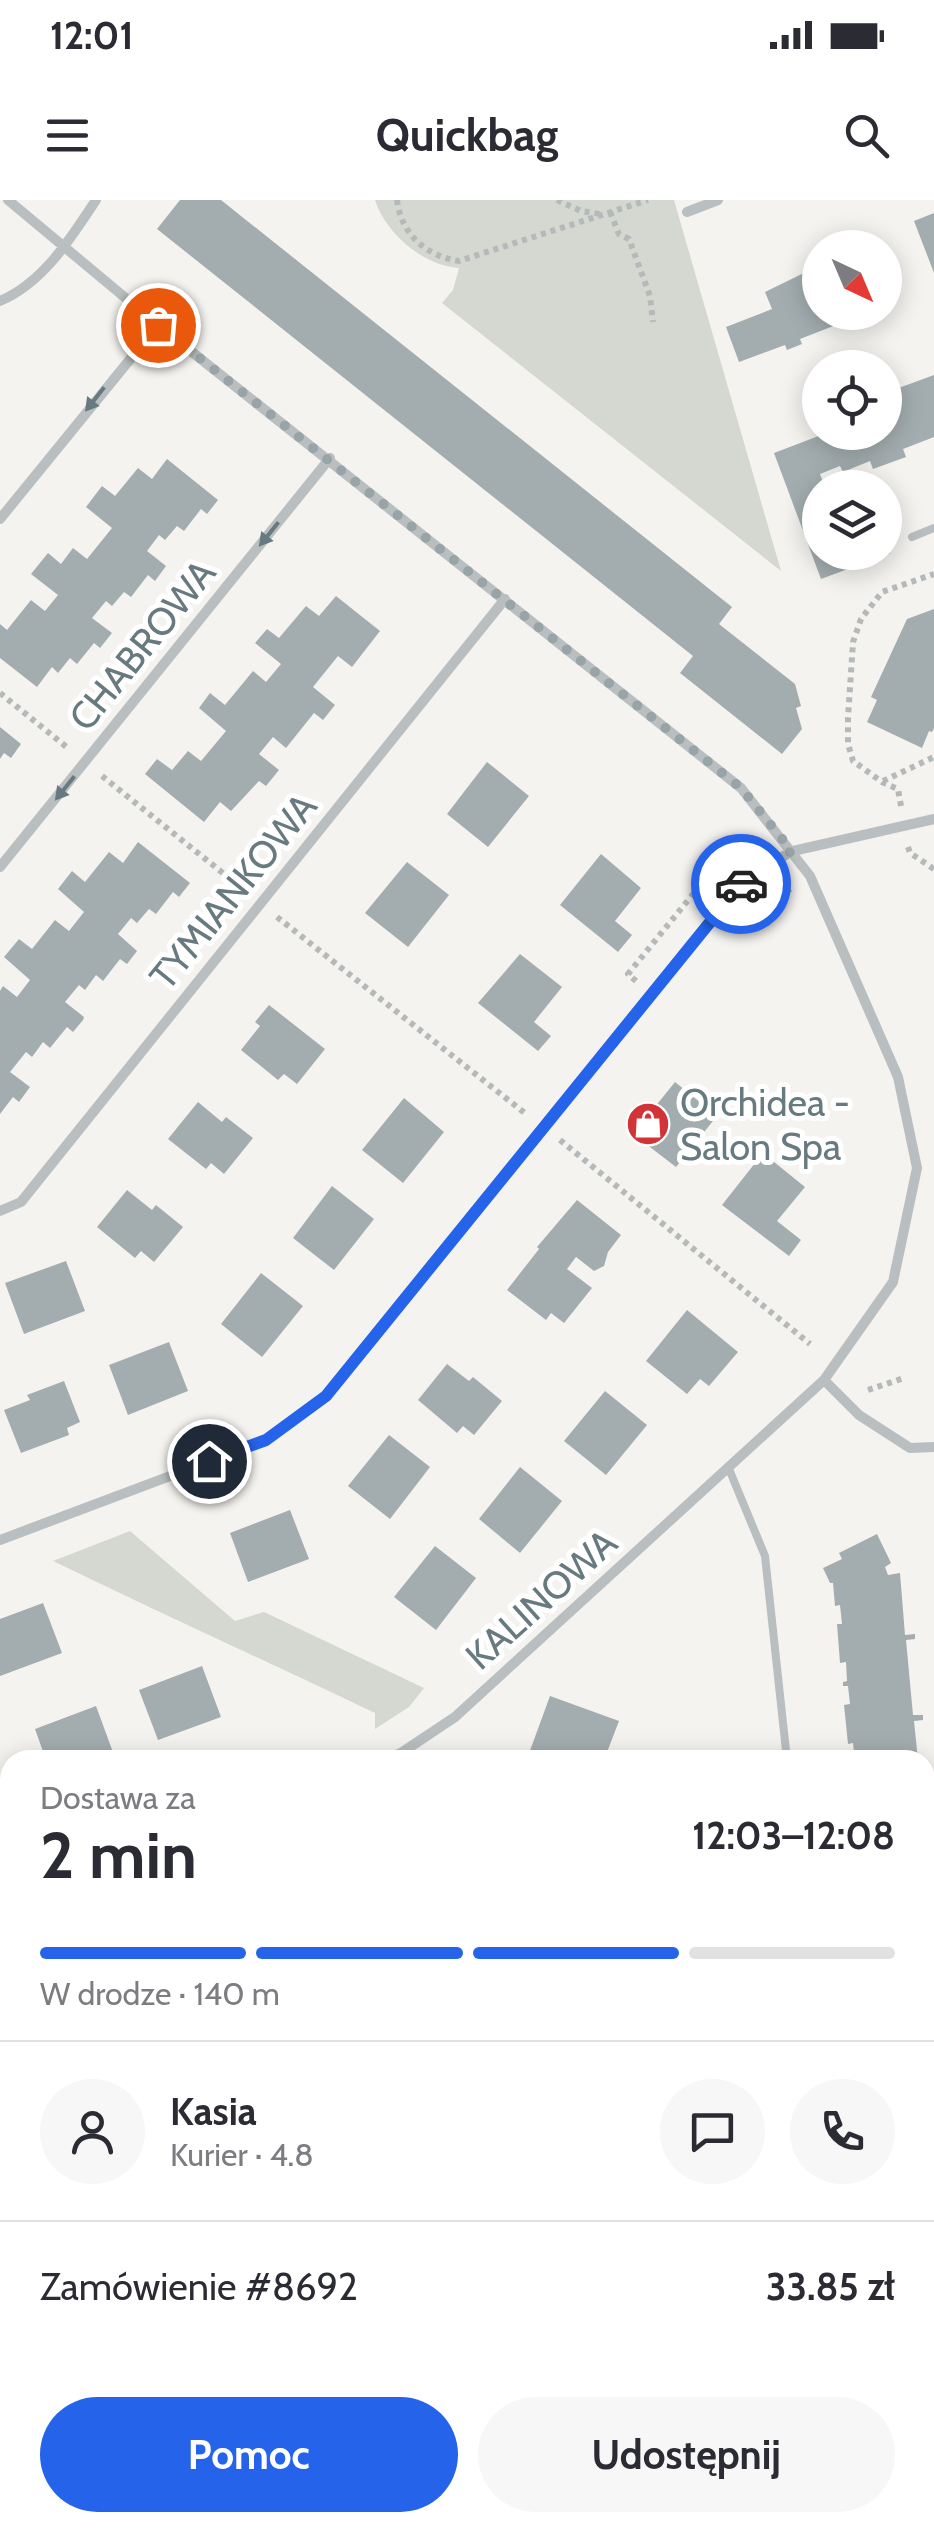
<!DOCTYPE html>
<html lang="pl">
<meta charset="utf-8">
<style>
:root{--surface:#fff;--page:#f7f7f7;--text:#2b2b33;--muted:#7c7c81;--line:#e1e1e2;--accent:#2563eb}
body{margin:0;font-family:Cabin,sans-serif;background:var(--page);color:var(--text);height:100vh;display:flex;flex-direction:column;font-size:38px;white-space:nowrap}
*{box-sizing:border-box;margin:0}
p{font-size:32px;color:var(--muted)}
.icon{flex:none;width:55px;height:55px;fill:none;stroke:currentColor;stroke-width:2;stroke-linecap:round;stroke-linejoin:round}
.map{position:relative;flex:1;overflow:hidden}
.details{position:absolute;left:0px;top:1550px;width:935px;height:782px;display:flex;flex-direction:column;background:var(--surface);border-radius:30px 30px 0 0;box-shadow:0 5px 25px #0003}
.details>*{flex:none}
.needle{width:65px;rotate:136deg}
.fabs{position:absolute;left:802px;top:30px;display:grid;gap:20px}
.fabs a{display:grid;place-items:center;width:100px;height:100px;border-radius:50%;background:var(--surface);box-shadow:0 5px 25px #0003;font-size:50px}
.pin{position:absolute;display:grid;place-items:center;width:85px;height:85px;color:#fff;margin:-42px;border:5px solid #fff;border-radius:50%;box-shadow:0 2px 10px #0007}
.courier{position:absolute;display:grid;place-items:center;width:100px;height:100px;margin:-50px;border:8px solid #2563eb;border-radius:50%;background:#fff;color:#222;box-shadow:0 2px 12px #0007}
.overview em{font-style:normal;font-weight:700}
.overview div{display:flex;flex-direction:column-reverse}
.overview{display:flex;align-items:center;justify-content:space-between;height:170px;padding:0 40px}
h1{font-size:65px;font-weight:700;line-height:75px}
.bar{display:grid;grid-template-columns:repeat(4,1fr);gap:15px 10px;align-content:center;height:120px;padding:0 40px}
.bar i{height:12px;border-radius:8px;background:var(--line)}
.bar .active{background:var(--accent)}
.bar p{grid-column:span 4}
.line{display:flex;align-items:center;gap:25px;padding:0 40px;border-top:2px solid var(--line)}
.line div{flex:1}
.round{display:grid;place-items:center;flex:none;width:105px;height:105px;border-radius:52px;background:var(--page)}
.button{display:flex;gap:20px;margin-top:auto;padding:20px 40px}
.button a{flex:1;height:115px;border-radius:60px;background:var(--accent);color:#fff;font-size:40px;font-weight:700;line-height:115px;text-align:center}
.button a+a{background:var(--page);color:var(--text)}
.status{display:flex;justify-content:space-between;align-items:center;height:70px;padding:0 50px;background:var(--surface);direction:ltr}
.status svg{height:28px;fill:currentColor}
header{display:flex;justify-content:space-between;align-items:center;height:130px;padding:0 40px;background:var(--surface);font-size:45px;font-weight:700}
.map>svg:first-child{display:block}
</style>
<div class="status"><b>12:01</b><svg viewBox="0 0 49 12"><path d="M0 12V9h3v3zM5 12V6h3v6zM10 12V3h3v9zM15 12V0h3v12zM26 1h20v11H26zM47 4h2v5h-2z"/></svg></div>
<header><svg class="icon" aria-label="menu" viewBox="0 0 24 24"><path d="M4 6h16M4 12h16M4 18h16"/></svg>Quickbag<svg class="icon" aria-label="search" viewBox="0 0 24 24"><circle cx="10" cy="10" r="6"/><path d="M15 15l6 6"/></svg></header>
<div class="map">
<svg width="934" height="2332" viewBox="0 0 934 2332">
<rect width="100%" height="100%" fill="#f4f3f0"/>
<path fill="#d5d8d0" d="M375 0H674L781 371 442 103 453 90 459 68C424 66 386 34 375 0Z
M130 1331 235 1421 264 1412 424 1488 409 1507 375 1529V1513C268 1462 160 1413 53 1361Z
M934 1655V2114L925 2110V1656Z
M10 1978V2322H925V2236L934 2242V2332H0V1979Z"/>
<path fill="#a3adaf" d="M180 0H221L732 407 719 424 795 484 801 506 796 508 802 529 782 554 680 473 693 456 157 29Z
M934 13V73L914 21Z
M810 70 820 71V112H837L841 123 800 139 802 144 787 150 785 145 739 162 726 127 772 109 765 92Z
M934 175V237L903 249 906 257 873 269 870 261 843 272 840 266 820 274 825 288H820V352L891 353 821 379 774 253 829 232H885V193Z
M167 259 218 300 207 314 201 309 184 331 177 326 165 340 159 335 147 351 166 366 155 381 148 375 131 397 124 392 112 406 106 401 92 418 112 433 100 448 94 443 77 464 70 458 58 473 52 467 37 487 0 458V424L7 430 31 400 45 411 58 395 31 374 48 353 61 364 73 348 87 359 112 328 86 307 102 286 115 296 138 268 152 279Z
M336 396 380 431 352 467 338 456 313 487 335 505 323 520 314 513 286 548 273 537 259 554 279 570 266 586 259 581 231 611 220 602 204 622 145 574 157 559 172 570 188 551 201 561 226 531 199 508 210 493 225 505 253 471 266 482 281 464 255 443 267 429 279 438 306 406 319 416Z
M934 409V528L932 532 929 531 922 548 867 522 877 500 871 497 907 419Z
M0 527 21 544 11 558 4 553 0 559Z
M487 562 529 596 488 647 447 614Z
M138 642 190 683 179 697 173 692 156 714 149 709 137 723 131 718 118 734 137 751 127 764 120 759 103 781 96 775 85 790 79 785 65 802 84 817 83 820 73 832 67 827 50 848 43 842 32 857 26 852 10 872 30 887 19 902 13 897 0 914V791L3 786 17 797 30 780 4 757 19 739 32 749 55 720 69 731 84 712 58 689 72 671 85 682 109 652 123 663Z
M601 654 641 688 615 721 632 735 618 752 560 705Z
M407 662 449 695 408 747 365 713Z
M520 754 562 787 534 822 551 836 538 851 478 803Z
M269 805 325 849 297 884 284 874 278 880 241 850 260 826 255 822Z
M675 882 717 916 676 967 633 934Z
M404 898 444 932 403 983 362 950Z
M198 902 222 922 226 917 253 938 224 974 211 963 206 969 168 939Z
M763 953 805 987 777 1021 801 1040 789 1056 722 1005Z
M332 986 374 1019 334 1070 293 1038Z
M127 990 152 1010 156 1005 183 1027 154 1062 141 1051 135 1058 97 1027Z
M577 1000 621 1035 608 1052 604 1066 594 1071 576 1057 567 1069 592 1088 564 1123 551 1113 546 1120 507 1090 539 1049 537 1047Z
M66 1061 85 1111 24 1134 5 1083Z
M261 1073 303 1106 262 1157 221 1124Z
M687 1110 738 1152 709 1186 700 1179 687 1194 646 1161Z
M169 1142 188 1191 128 1215 109 1165Z
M447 1164 469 1181 473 1177 502 1201 474 1235 463 1226 457 1233 418 1200Z
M64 1181 80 1222 67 1228 69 1235 21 1253 4 1210 30 1200 27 1195Z
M605 1191 647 1225 606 1275 564 1241Z
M389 1235 430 1267 390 1319 348 1286Z
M520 1267 562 1301 520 1353 479 1319Z
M290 1310 309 1359 248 1382 230 1333Z
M877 1334 891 1363 885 1367 888 1375 900 1373 905 1435 915 1434V1439L906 1440 913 1515H923V1520L914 1521 918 1560H855L853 1543 848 1544 844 1505 850 1504 848 1486H843V1482L847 1481 846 1462 840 1463 837 1424H842L840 1405 835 1406 833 1383H830L823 1368 842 1359 839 1353Z
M435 1346 476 1378 436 1430 394 1397Z
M43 1403 62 1453 0 1476V1419Z
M202 1466 221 1517 158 1540 139 1490Z
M550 1496 619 1521 604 1560H540L528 1556Z
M96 1506 114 1555 102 1560H46L35 1529Z
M10 1764V1818L0 1819V1768Z"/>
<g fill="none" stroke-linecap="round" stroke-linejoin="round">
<path stroke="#b5b9ba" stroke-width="6" stroke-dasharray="5 5" stroke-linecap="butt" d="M397 0C401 34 426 56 459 61L648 0
M557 0 581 11 600 14
M610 12 619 34 629 39 650 96 653 122
M0 493 69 549
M102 576 244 690
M883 581 934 557
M901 606 898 589 882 582 853 561 848 544V518L853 442 861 419 882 392 934 374
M908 647 910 653 934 669
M778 697 793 687
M277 717 526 914
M636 781 628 774 724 656
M560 940 810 1144
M868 1190 904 1178
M0 1991 10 1990
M0 2265 7 2332
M497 2322 498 2332
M198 2332 297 2322"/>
<path stroke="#b9bfc0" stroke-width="8" d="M912 337 934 328
M729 1269 765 1356 787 1560
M0 1952 10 1929
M925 2170 934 2176"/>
<path stroke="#b9bfc0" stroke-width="10" d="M8 0 158 125 741 588 810 676 898 877 917 968 893 1082 824 1180 455 1517 401 1553 383 1560
M687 12 718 0
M0 101C43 83 71 38 96 0
M0 319 158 125
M0 667 330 258
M0 1011 21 1002 505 399
M824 1180 859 1215 910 1248 934 1247
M0 1340 266 1240 326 1196 748 675 793 651 934 619
M0 1706 10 1702"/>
</g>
<defs><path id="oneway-solid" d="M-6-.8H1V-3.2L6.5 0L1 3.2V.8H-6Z" transform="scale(2.5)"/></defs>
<g fill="#667a7f">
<use href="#oneway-solid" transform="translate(95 199) rotate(128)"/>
<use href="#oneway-solid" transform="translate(269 334) rotate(129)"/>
<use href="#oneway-solid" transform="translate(65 588) rotate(129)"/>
</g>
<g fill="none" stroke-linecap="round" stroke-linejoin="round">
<path stroke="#98a4a7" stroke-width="10" stroke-dasharray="0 18" d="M158 125 741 588 792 651 748 675 741 684"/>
<path stroke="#2563eb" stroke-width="12" d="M209 1261 266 1240 326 1196 741 684"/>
</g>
<defs>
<g id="shop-disc" transform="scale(2.25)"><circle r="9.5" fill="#d13336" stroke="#fff"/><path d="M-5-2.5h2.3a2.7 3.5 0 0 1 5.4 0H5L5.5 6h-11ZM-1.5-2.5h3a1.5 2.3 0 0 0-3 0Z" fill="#fff"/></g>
</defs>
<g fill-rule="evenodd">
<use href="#shop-disc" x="648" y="924"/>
</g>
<g text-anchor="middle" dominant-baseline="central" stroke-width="10" stroke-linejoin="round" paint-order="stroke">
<g font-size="38" fill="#667a7f" stroke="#fff">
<text transform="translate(142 445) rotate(-51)">CHABROWA</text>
<text transform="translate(233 691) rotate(-51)">TYMIANKOWA</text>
<text transform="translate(541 1399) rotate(-42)">KALINOWA</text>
</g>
<g font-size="38" fill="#667a7f" stroke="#fff" text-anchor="start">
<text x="680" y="902">Orchidea -<tspan x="680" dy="44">Salon Spa</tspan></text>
</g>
</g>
</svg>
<div class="fabs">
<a><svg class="needle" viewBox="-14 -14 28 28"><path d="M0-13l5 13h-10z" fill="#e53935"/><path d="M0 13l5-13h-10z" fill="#7c7c81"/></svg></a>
<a><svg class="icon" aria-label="locate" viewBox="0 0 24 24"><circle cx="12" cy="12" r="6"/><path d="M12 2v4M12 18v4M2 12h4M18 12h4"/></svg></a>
<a><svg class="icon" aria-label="layers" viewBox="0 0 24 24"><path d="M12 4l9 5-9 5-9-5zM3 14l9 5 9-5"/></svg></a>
</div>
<div class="pin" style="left:158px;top:125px;background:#ea580c"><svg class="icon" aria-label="bag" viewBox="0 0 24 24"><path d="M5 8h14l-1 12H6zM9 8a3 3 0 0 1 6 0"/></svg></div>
<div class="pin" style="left:209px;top:1261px;background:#1f2937"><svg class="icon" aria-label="home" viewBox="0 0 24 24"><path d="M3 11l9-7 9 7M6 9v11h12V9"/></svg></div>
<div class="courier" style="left:741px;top:684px"><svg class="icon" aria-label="car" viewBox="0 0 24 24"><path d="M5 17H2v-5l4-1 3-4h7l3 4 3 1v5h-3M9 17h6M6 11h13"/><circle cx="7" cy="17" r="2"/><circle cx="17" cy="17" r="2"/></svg></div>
<section class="details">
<div class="overview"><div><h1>2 min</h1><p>Dostawa za</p></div><em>12:03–12:08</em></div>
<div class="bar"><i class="active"></i><i class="active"></i><i class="active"></i><i></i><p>W drodze · 140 m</p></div>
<div class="line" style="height:180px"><a class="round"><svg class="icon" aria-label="person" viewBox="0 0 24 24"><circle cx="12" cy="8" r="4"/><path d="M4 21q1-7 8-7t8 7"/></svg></a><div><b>Kasia</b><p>Kurier · 4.8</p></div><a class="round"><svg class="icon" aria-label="chat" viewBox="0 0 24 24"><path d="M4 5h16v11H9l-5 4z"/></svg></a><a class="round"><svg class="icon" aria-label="phone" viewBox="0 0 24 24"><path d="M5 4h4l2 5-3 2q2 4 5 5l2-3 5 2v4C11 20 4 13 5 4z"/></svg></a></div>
<div class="line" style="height:130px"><div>Zamówienie #8692</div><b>33.85 zł</b></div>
<div class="button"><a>Pomoc</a><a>Udostępnij</a></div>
</section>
</div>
